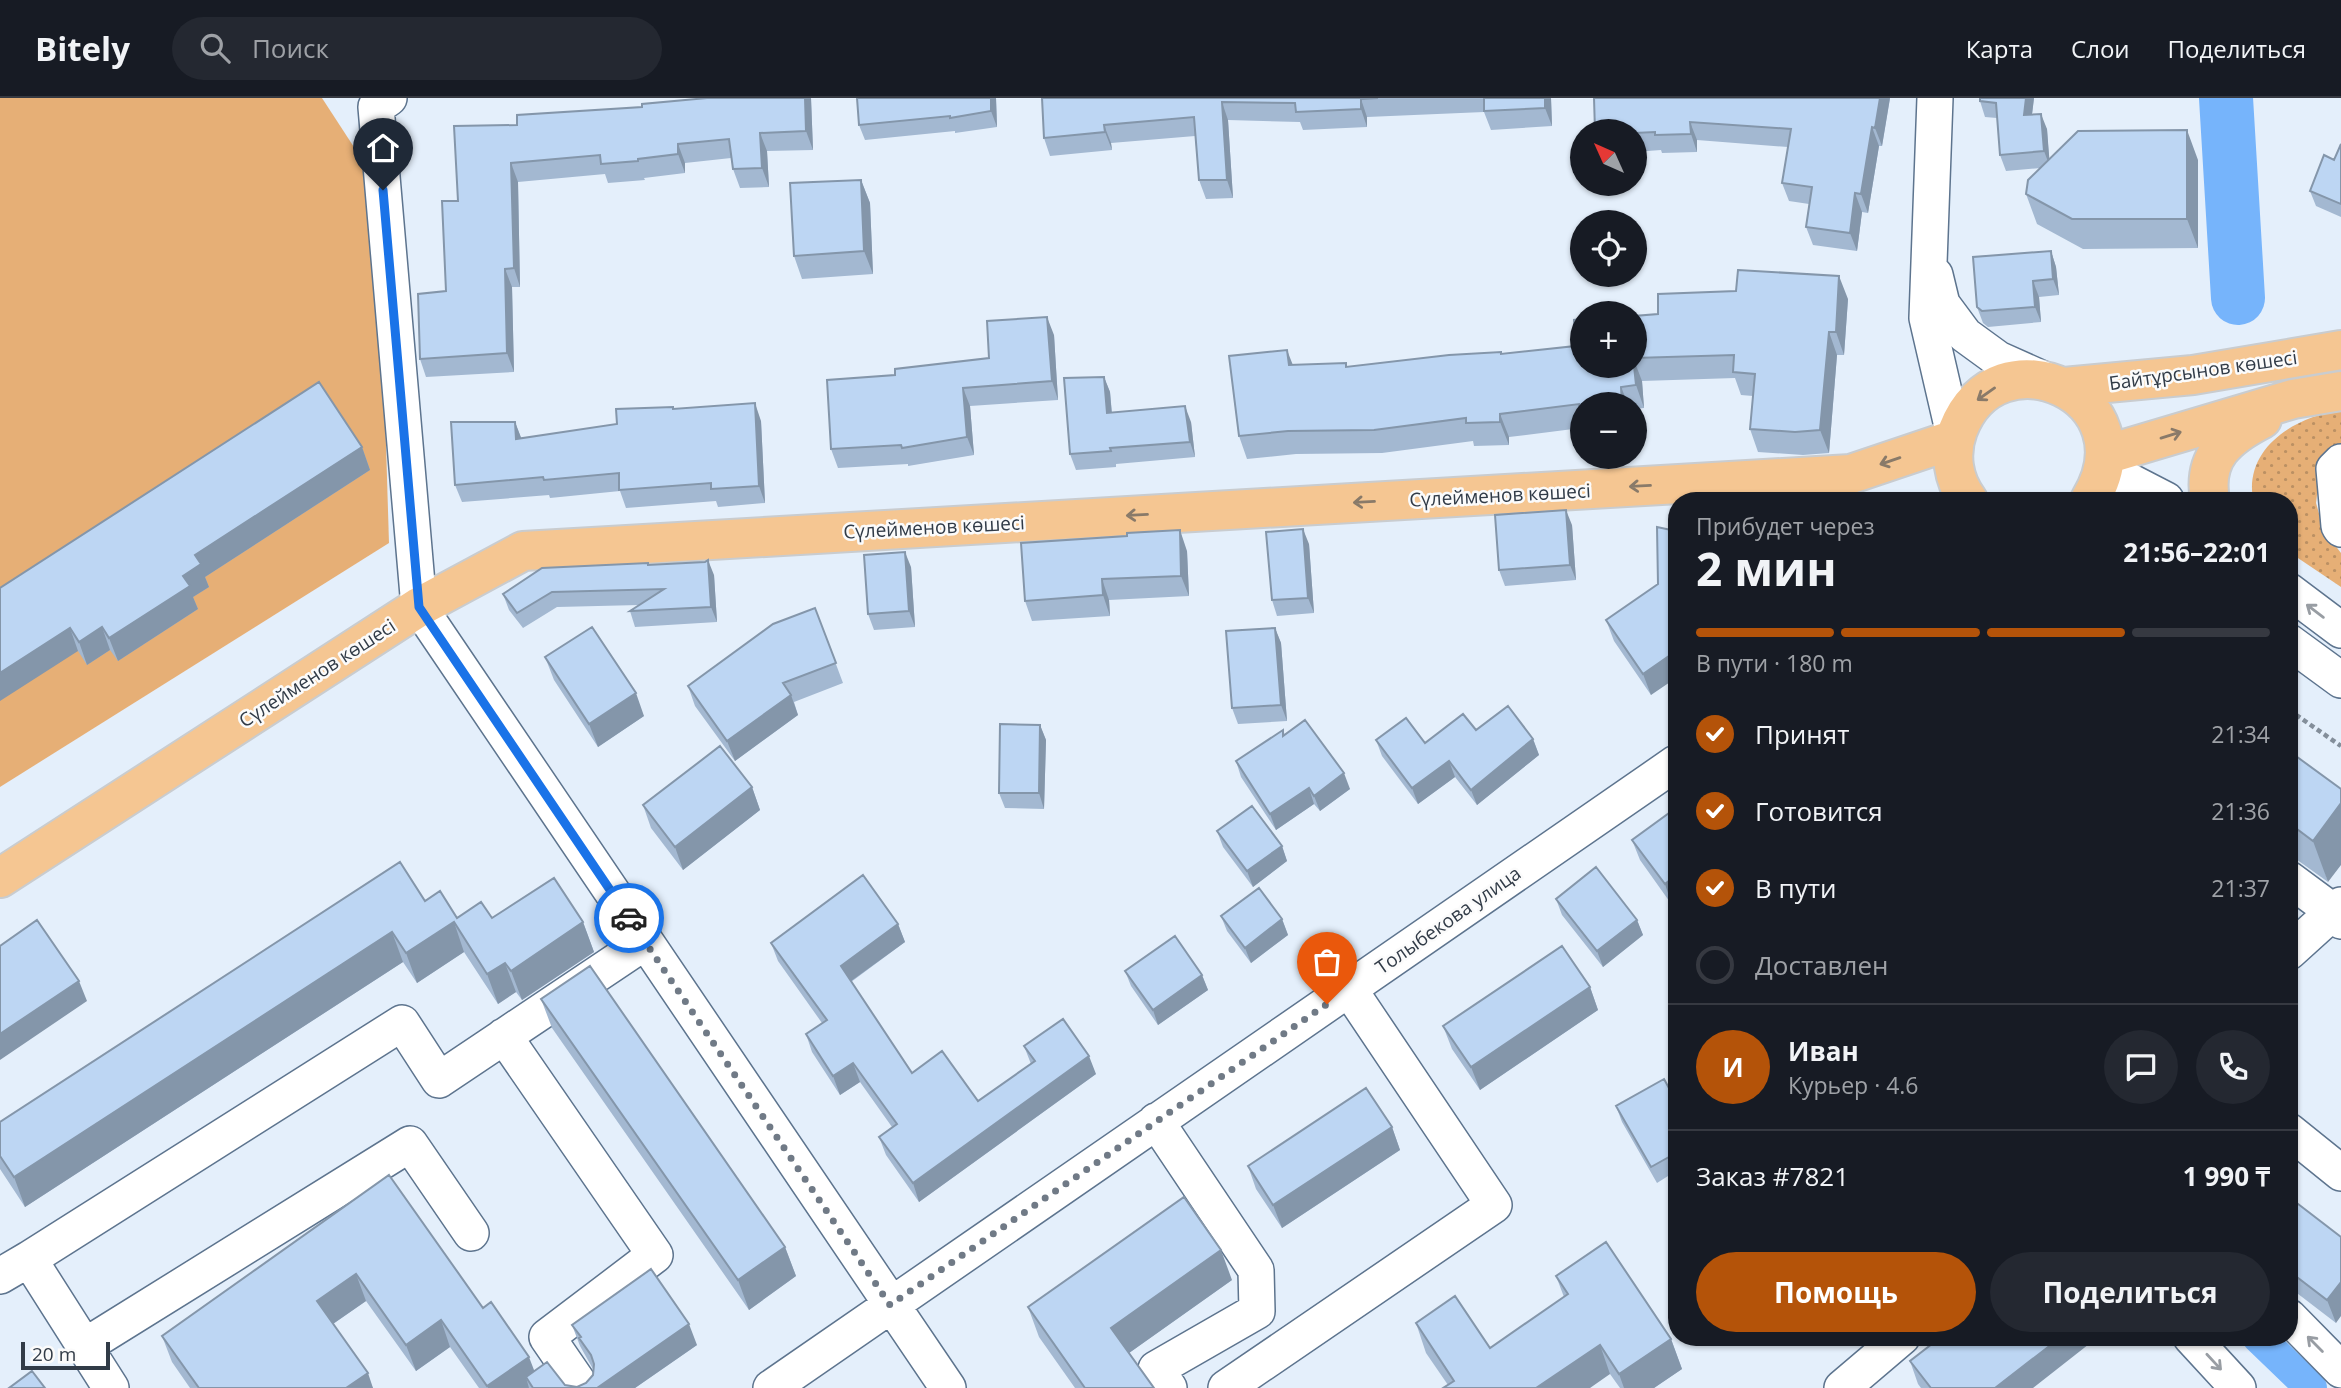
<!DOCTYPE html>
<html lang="ru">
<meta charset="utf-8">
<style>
:root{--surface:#171b24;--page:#242831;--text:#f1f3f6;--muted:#9ea1a6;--line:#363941;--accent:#b45309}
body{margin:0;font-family:"Open Sans",sans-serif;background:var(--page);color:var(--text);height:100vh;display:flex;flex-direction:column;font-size:26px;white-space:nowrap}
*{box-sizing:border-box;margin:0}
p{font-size:23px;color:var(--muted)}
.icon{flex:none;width:38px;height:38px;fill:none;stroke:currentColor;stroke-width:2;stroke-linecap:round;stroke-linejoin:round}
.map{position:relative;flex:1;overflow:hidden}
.side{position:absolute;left:1668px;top:394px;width:630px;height:854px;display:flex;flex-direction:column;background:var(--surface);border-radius:28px;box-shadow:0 2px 5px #0004}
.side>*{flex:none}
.needle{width:46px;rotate:315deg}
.tools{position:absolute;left:1570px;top:21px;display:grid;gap:14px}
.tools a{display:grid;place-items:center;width:77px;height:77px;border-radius:50%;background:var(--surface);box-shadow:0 2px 5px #0004;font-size:35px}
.scale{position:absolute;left:21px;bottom:18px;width:89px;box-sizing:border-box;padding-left:7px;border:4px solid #313b47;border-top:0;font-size:19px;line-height:24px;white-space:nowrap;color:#313b47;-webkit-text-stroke:5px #fbfbfb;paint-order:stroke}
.pin{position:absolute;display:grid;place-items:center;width:60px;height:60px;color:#fff;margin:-72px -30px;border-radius:50% 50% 50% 0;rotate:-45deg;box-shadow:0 0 7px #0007}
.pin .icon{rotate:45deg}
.courier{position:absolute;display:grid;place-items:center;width:70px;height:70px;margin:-35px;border:5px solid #1a73e8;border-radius:50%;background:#fff;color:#222;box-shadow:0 2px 9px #0007}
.overview em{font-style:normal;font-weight:700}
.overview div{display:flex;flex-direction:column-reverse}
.overview{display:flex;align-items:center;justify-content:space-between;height:119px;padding:0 28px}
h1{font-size:46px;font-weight:700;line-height:52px}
.bar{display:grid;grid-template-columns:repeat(4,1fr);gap:10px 7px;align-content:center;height:84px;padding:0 28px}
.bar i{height:9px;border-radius:5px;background:var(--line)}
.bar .selected{background:var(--accent)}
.bar p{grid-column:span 4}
.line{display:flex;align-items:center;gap:18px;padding:0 28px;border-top:2px solid var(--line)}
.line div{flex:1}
.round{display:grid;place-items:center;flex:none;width:74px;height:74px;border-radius:37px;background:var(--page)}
ol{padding:0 28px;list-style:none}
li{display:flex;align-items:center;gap:21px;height:77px}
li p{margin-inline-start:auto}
li .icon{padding:7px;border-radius:50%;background:var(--accent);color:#fff;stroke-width:4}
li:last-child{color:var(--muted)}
li i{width:38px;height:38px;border:4px solid var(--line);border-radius:50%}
.action{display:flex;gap:14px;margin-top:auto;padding:14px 28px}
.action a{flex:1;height:80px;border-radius:42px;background:var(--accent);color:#fff;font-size:28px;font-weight:700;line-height:80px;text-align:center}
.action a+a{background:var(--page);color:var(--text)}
header{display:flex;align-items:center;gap:42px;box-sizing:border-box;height:98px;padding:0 35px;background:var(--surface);border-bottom:2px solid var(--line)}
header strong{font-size:33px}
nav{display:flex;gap:38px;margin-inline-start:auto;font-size:24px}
.search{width:490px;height:63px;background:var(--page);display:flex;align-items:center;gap:18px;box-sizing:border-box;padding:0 24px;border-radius:38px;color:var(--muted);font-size:26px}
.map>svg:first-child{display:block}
</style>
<header>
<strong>Bitely</strong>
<div class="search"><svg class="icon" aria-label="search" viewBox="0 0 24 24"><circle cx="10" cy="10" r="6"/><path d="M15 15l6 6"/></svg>Поиск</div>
<nav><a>Карта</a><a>Слои</a><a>Поделиться</a></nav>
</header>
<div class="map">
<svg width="2341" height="1290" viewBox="0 0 2341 1290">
<defs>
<pattern id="grass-dots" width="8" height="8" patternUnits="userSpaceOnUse" patternTransform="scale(1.75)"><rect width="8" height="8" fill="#e6af76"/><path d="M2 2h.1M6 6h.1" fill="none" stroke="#bb9063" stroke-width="1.8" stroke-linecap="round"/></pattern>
</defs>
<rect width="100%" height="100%" fill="#e4effb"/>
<path fill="url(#grass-dots)" d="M2341 312V349L2323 371 2318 389 2316 405 2324 433 2341 455V489L2289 454V402H2253C2244 349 2295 319 2341 312Z"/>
<path fill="#e6af76" d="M0 0H322L378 86 389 445 0 689Z"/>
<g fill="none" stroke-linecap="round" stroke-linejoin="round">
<path stroke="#76b4fb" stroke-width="32" d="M2258 1239 2311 1290"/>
<path stroke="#76b4fb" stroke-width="54" d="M2226 0 2238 200"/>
<g stroke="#5d748e" stroke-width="38">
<path id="minor" d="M389 0 376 9 419 509 948 1290
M1935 0 1927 220 1955 341
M1935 177 1942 206 1965 237 1998 261 2045 282
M2341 364 2334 371 2339 428 2341 431
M2104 370 2166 402
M2289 493 2341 532
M2289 544 2341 582
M2289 781 2335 815 2341 823
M2289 854 2341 807
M504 938 655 1157 547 1239 582 1290
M1156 1023 1256 1172 1257 1213 1156 1271 1169 1290
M2289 1033 2341 1075
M29 1161 402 925 439 982 645 844
M0 1178 29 1161 111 1290
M2289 1219 2341 1272
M2191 1239 2238 1290
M85 1248 410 1046 471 1135
M771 1290 1676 665
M1226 1290 1494 1107 1349 891
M1842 1290 1902 1239"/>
</g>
<g stroke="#c9cccf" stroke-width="42">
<path id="major" d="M2064 289 2193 277 2341 252
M2105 357 2293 301 2341 293
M1968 402C1953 382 1949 356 1958 332 1997 229 2153 298 2090 402
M2210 402C2202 359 2227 339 2262 321
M0 780 419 509 523 453 1851 376 1955 341"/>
</g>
<path stroke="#838e9a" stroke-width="4.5" stroke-dasharray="5 3.5" stroke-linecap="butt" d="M2289 612 2341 648"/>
<use href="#minor" stroke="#fff" stroke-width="35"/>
<use href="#major" stroke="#f5c692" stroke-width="38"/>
</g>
<path fill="#a3b8d1" d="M811 0 813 52 767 53 769 89 740 90 733 71 731 60 685 65V75L644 80 645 82 608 85 605 76 518 84 520 189H512L514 274 426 279 420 261 446 193 458 103 517 27Z
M857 0H996L997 29 955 35V33L865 42 859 27Z
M1042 0H1551L1552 28 1491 32 1484 14 1367 19V29L1303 32 1300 24 1228 22 1233 100 1206 101 1199 82 1195 38 1111 45 1112 52 1050 58 1044 40Z
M1594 0H1890L1882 48H1879L1868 115 1862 114 1857 153 1813 147 1806 129 1809 106 1789 103 1782 85 1788 49 1697 42V54L1662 55 1661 52 1634 54V33Z
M2034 0 2032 16 2047 31 2049 61 2198 62V150L2083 151 2037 126 2026 96 2041 70 2006 73 2000 57 1997 20 1985 19 1980 3Z
M2341 46V119L2316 108 2310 93 2334 62Z
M861 82 870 105 873 176 802 181 794 158Z
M2051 153 2056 169 2059 197 2039 199 2041 224 1988 229 1983 225 1977 209Z
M1848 201 1844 257H1837L1829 355 1803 357 1758 354 1750 331 1753 298 1741 297 1735 280 1642 283 1644 310 1634 311V306H1582V336L1581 330 1509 339V347L1474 348 1473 343 1382 355 1296 356 1247 361 1239 338 1293 267 1346 265 1347 269 1501 254V256L1634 268V218Z
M1054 237 1058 302 970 308 974 357 908 368V366L838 370 831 351 895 277 989 260Z
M1104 279 1110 294 1112 315 1191 324 1195 359 1116 366V369L1076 372 1070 356Z
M674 311 761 323 765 405 718 409 716 403 626 410 620 393 550 400 549 397 462 404 455 387 515 324 521 340 617 326Z
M362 349 370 372 205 479 209 489 193 499 198 511 118 563 110 552 87 567 78 553 0 490Z
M1572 427 1576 482 1505 488 1499 472Z
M1676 433 1651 597 1614 543 1606 522 1658 486Z
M1309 446 1314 515 1277 518 1272 502Z
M1187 453 1189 498 1109 502 1110 518 1032 523 1025 503Z
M648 465 649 467 714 477 717 524 635 529 630 513 639 507 557 509 523 530 509 512 503 496Z
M911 469 915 529 874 532 868 516Z
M815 510 843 585 794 604 798 617 735 663 695 608 688 588Z
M1275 530 1281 545 1287 623 1238 626 1232 610Z
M545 559 644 618 598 649 554 582Z
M1040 627 1046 642 1044 711 1005 710 999 695Z
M1283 632 1285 637 1350 691 1320 713 1314 706 1276 732 1241 679 1236 663Z
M1476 632 1533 641 1539 657 1477 707 1455 679 1418 706 1382 658 1376 642 1425 645Z
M2289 653 2328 784 2289 756Z
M752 689 760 712 683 772 651 730 643 707Z
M1676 710 1672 807 1640 762 1632 742Z
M1217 733 1282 748 1287 763 1253 789 1223 749Z
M1556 801 1637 822 1643 837 1603 869 1562 817Z
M425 803 457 820 583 824 594 854 522 902 516 894 498 906 464 854 417 885 403 864 25 1109 0 1071V1024Z
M1221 818 1282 821 1288 837 1251 865 1227 833Z
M898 826 905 844 851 884 912 975 978 1003 1031 966 1024 948 1096 976 919 1104 886 1057 879 1039 892 1029 860 984 840 997 812 954 806 936 822 925 778 863 771 845Z
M1125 873 1202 877 1208 892 1158 927 1131 888Z
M1590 889 1598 912 1480 992 1452 951 1443 928Z
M541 901 785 1149 796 1178 749 1212 552 930Z
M1676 1003V1073L1657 1085 1622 1024 1616 1008Z
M1392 1029 1400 1052 1282 1130 1256 1091 1248 1068Z
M389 1077 483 1210 534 1273 565 1287 577 1289 586 1285 593 1277V1271L580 1248 572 1227 697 1247 635 1290H479L450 1249 416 1273 366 1203 333 1226 373 1290H190L172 1264 162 1238Z
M2289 1099 2341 1139 2336 1225 2289 1189Z
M1556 1178 1671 1241 1682 1271 1654 1290H1620L1610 1276 1448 1287 1426 1255 1416 1225 1490 1250 1564 1199Z
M1232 1182 1129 1255 1154 1290H1075L1039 1239 1028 1209Z
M1910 1263 2033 1290H1921L1918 1286Z"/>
<path fill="#8496aa" d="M805 0H811L813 52 806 33Z
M991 0H996L997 29 991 13Z
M1545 0H1551L1552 28 1545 10Z
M1880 0H1890L1882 48 1875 30Z
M2026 0H2034L2030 33 2024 17Z
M1361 1 1367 19V29L1361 11Z
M1222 4 1228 22 1233 100 1227 82Z
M2041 16 2047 31 2050 69 2044 53Z
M1690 24 1697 42V54L1691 36Z
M1104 27 1111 45 1112 52 1105 34Z
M1872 29 1879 48 1868 115 1861 96Z
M2187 32 2198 62V150L2187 121Z
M760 35 767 53 769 89 762 70Z
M678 46 685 65V75L678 56Z
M511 65 518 84 520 189 514 170Z
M861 82 870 105 873 176 864 153Z
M1855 95 1862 114 1857 153 1850 135Z
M2051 153 2056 169 2059 197 2053 181Z
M505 171 512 189 514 274 507 255Z
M1839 178 1848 201 1844 257 1836 234Z
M2033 183 2039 199 2041 224 2035 209Z
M1047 219 1054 237 1058 302 1052 283Z
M1829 234 1837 257 1829 355 1820 332Z
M1287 252 1296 275 1289 267Z
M1634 262 1642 283 1644 310 1636 287Z
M1104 279 1110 294 1113 331 1107 315Z
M1621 289 1628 306H1622Z
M963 290 970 308 974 357 967 339Z
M755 305 761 323 765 405 759 388Z
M1185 308 1191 324 1195 359 1190 344Z
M1500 316 1509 339V347L1500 324Z
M515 324 522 342 516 341Z
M362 349 370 372 205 479 209 489 193 499 198 511 118 563 109 540 183 478 195 457Z
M1566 412 1572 427 1576 482 1570 467Z
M1303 431 1309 446 1314 515 1308 500Z
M1180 432 1187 453 1189 498 1181 478Z
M905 454 911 469 915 529 909 513Z
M708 462 714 477 717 524 711 509Z
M1102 481 1109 502 1110 518 1103 497Z
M102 529 110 552 87 567 79 544Z
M70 530 78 553 0 603V575Z
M1275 530 1281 545 1287 623 1281 607Z
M1676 553V580L1651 597 1643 576Z
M636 595 644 618 598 649 589 626Z
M791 597 798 617 735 663 727 643Z
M1040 627 1046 642 1044 711 1039 695Z
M1533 641 1539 657 1477 707 1471 692Z
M1449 663 1455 679 1418 706 1412 690Z
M1344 675 1350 691 1320 713 1314 698Z
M752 689 760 712 683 772 675 749Z
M1309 690 1314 706 1276 732 1270 716Z
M2341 705V767L2328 784 2313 743Z
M1282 748 1287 763 1253 789 1247 773Z
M1676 777V803L1672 807 1665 786Z
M1282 821 1288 837 1251 865 1245 850Z
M1637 822 1643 837 1603 869 1597 853Z
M454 824 464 854 417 885 406 855Z
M583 824 594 854 522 902 511 873Z
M898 826 905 844 847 886 841 868Z
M392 834 403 864 25 1109 14 1079Z
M505 865 516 894 498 906 487 876Z
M1202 877 1208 892 1158 927 1153 912Z
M79 883 87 903 0 962V936Z
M1590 889 1598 912 1480 992 1471 969Z
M1089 958 1096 976 919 1104 913 1085Z
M853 965 860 984 840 997 833 978Z
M1392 1029 1400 1052 1282 1130 1273 1107Z
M785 1149 796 1178 749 1212 738 1182Z
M1221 1152 1232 1182 1122 1260 1111 1230Z
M356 1176 366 1203 327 1230 317 1203Z
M2341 1184V1218L2336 1225 2327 1202Z
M441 1222 450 1249 416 1273 406 1247Z
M689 1226 697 1247 635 1290H597Z
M2061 1239H2098L2033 1290H1995Z
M1671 1241 1682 1271 1654 1290H1624L1619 1276Z
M1600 1247 1610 1276 1590 1290H1536Z
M529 1259 539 1285 526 1279 529 1290H488L487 1288Z
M368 1275 373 1290H346Z"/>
<path fill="#bdd6f3" stroke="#8496aa" stroke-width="2" d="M707 0H805L806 33 760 35 762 70 733 71 729 41 678 46V56L638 61V63L601 66 600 57 511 65 514 170 505 171 507 255 420 261 418 196 446 193 442 103H458L454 28 517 27V17L642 9V6Z
M857 0H991V13L950 20V18L859 27Z
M1042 0H1378L1361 1V11L1296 14 1295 5 1222 4 1227 82H1199L1194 19 1104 27 1105 34 1044 40Z
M1484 0H1545V10L1484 13Z
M1594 0H1880L1875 30 1872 29 1861 96 1855 95 1850 135 1806 129 1812 89 1782 85 1791 31 1690 24 1691 36 1655 37V34L1634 35V33H1595Z
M1980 0H2026L2024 17 2041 16 2044 53 2000 57 1996 5 1980 3Z
M2187 32V121H2072L2026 96 2028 82 2078 33Z
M2341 46V106L2310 93 2324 57 2334 62Z
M861 82 864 153 794 158 790 85Z
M2051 153 2053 181 2033 183 2035 209 1982 213 1977 209 1973 159Z
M1738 172 1839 178 1836 234H1829L1820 332 1795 334 1750 331 1755 276 1733 274 1734 257 1634 260V218L1658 216V196L1736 193Z
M1047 219 1052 283 963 290 967 339 902 350 901 347 831 351 827 282 895 277V271L989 260 987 223Z
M1582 221V268H1634L1636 287 1621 289 1622 306H1582V332H1581L1579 306 1500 316V324L1466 325V320L1374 332 1288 333 1239 338 1229 258 1287 252 1289 267 1346 265V269L1449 257 1501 254V256L1575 248 1574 222Z
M1104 279 1107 315 1185 308 1190 344 1110 350 1111 353 1070 356 1064 280Z
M319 284 362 349 195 457 201 466 183 478 190 488 109 540 102 529 79 544 70 530 0 575V490Z
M755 305 759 388 711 391V385L619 392V375L544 382 543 379 455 387 451 324H515L516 341 617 326 616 311 673 309V311Z
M1566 412 1570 467 1499 472 1495 417Z
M1657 429 1676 433V553L1643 576 1606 522 1658 486Z
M1303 431 1308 500 1272 502 1266 434Z
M1180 432 1181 478 1102 481 1103 497 1025 503 1021 445 1127 438V435Z
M905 454 909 513 868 516 864 457Z
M708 462 711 509 630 513 664 491 552 494 517 515 503 496 542 470 648 465V467L705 464Z
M815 510 836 565 783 585 791 597 727 643 688 588 773 526Z
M592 529 636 595 589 626 545 559Z
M1275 530 1281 607 1232 610 1226 533Z
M1508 608 1533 641 1471 692 1449 663 1412 690 1376 642 1406 620 1425 645 1463 616 1476 632Z
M1305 622 1344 675 1314 698 1309 690 1270 716 1236 663 1283 632V638Z
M1000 626 1040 627 1039 695H999Z
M720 648 752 689 675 749 643 707Z
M2289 653 2341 691V705L2313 743 2289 725Z
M1252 708 1282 748 1247 773 1217 733Z
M1676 710V777L1665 786 1632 742Z
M400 764 425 803 440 793 457 820 481 804 492 820 554 780 583 824 511 873 505 865 487 876 454 824 406 855 392 834 14 1079 0 1058V1024Z
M1596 769 1637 822 1597 853 1556 801Z
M863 777 898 826 841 868 912 975 942 953 978 1003 1035 963 1024 948 1063 921 1089 958 913 1085 879 1039 897 1026 853 965 833 978 806 936 827 922 771 845Z
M1259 790 1282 821 1245 850 1221 818Z
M37 822 79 883 0 936V848Z
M1175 838 1202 877 1153 912 1125 873Z
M1562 848 1590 889 1471 969 1443 928Z
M590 868 785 1149 738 1182 541 901Z
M1664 981 1676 1003V1055L1651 1069 1616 1008Z
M1366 990 1392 1029 1273 1107 1248 1068Z
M389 1077 483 1210 491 1204 529 1259 487 1288 441 1222 406 1247 356 1176 317 1203 368 1275 346 1290H199L162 1238Z
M1184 1099 1221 1152 1111 1230 1154 1290H1085L1028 1209Z
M2289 1099 2341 1139V1184L2327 1202 2289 1173Z
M1606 1144 1671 1241 1619 1276 1600 1247 1536 1290H1443L1454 1283 1416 1225 1455 1198 1490 1250 1568 1196 1556 1178Z
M651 1171 689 1226 597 1290H533L526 1279 547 1264 565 1287 577 1289 586 1285 593 1277 594 1266 591 1257 579 1240 581 1239 572 1227Z
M1941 1239H2061L1995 1290H1931L1910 1263Z
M32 1273 45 1290H9Z"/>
<defs><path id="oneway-shaft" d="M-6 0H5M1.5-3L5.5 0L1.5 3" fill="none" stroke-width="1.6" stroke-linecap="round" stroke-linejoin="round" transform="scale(1.75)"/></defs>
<g stroke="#897a69">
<use href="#oneway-shaft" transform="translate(1986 296) rotate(145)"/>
<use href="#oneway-shaft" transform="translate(2171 337) rotate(-17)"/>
<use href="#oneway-shaft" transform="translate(1890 363) rotate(161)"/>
<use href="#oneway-shaft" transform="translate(1640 388) rotate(177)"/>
<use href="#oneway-shaft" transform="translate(1364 404) rotate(177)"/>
<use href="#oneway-shaft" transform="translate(1137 417) rotate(177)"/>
</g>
<g stroke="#989da3">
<use href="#oneway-shaft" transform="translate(2315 513) rotate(-143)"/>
<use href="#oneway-shaft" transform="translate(2315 1246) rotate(-135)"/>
<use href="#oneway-shaft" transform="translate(2214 1264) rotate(47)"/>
</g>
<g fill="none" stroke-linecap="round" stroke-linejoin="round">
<path stroke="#707a86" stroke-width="7" stroke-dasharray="0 12.6" d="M629 820 890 1207 1327 906"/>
<path stroke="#1a73e8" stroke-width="9" d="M383 92 419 509 629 820"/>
</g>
<g text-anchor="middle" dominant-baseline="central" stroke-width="5" stroke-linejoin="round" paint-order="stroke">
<g font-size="19" fill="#313b47" stroke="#fbfbfb">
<text transform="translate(2203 272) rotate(-8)">Байтұрсынов көшесі</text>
<text transform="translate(1500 397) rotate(-3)">Сүлейменов көшесі</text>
<text transform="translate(934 429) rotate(-3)">Сүлейменов көшесі</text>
<text transform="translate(317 575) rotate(-33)">Сүлейменов көшесі</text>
<text transform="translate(1448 822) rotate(-35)">Толыбекова улица</text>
</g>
</g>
</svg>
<div class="tools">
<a><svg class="needle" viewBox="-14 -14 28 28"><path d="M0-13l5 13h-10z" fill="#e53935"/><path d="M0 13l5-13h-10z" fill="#9ea1a6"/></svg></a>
<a><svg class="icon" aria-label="locate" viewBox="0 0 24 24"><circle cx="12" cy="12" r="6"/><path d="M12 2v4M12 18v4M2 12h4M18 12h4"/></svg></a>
<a>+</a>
<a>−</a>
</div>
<div class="scale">20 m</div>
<div class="pin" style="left:1327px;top:906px;background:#ea580c"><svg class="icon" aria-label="bag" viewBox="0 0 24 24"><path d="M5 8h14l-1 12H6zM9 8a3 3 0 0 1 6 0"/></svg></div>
<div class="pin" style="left:383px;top:92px;background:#1f2937"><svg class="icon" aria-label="home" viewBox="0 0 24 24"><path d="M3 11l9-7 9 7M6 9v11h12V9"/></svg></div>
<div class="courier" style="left:629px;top:820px"><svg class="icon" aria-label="car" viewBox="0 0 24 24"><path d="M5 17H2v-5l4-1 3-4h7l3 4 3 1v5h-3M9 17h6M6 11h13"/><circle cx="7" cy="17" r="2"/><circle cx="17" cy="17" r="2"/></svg></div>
<section class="side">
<div class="overview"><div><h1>2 мин</h1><p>Прибудет через</p></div><em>21:56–22:01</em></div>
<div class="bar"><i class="selected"></i><i class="selected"></i><i class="selected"></i><i></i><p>В пути · 180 m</p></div>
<ol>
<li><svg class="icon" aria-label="check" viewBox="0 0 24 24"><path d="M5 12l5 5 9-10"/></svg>Принят<p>21:34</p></li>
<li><svg class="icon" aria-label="check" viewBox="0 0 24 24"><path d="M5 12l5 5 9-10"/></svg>Готовится<p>21:36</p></li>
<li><svg class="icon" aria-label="check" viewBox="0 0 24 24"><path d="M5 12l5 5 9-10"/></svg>В пути<p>21:37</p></li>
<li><i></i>Доставлен</li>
</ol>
<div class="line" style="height:126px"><b class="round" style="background:var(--accent);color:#fff">И</b><div><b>Иван</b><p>Курьер · 4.6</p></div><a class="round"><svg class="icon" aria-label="chat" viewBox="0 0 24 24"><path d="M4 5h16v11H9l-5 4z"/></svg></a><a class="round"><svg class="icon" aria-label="phone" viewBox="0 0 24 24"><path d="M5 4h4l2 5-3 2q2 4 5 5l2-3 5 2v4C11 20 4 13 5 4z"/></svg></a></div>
<div class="line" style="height:91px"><div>Заказ #7821</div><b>1 990 ₸</b></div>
<div class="action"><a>Помощь</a><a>Поделиться</a></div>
</section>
</div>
